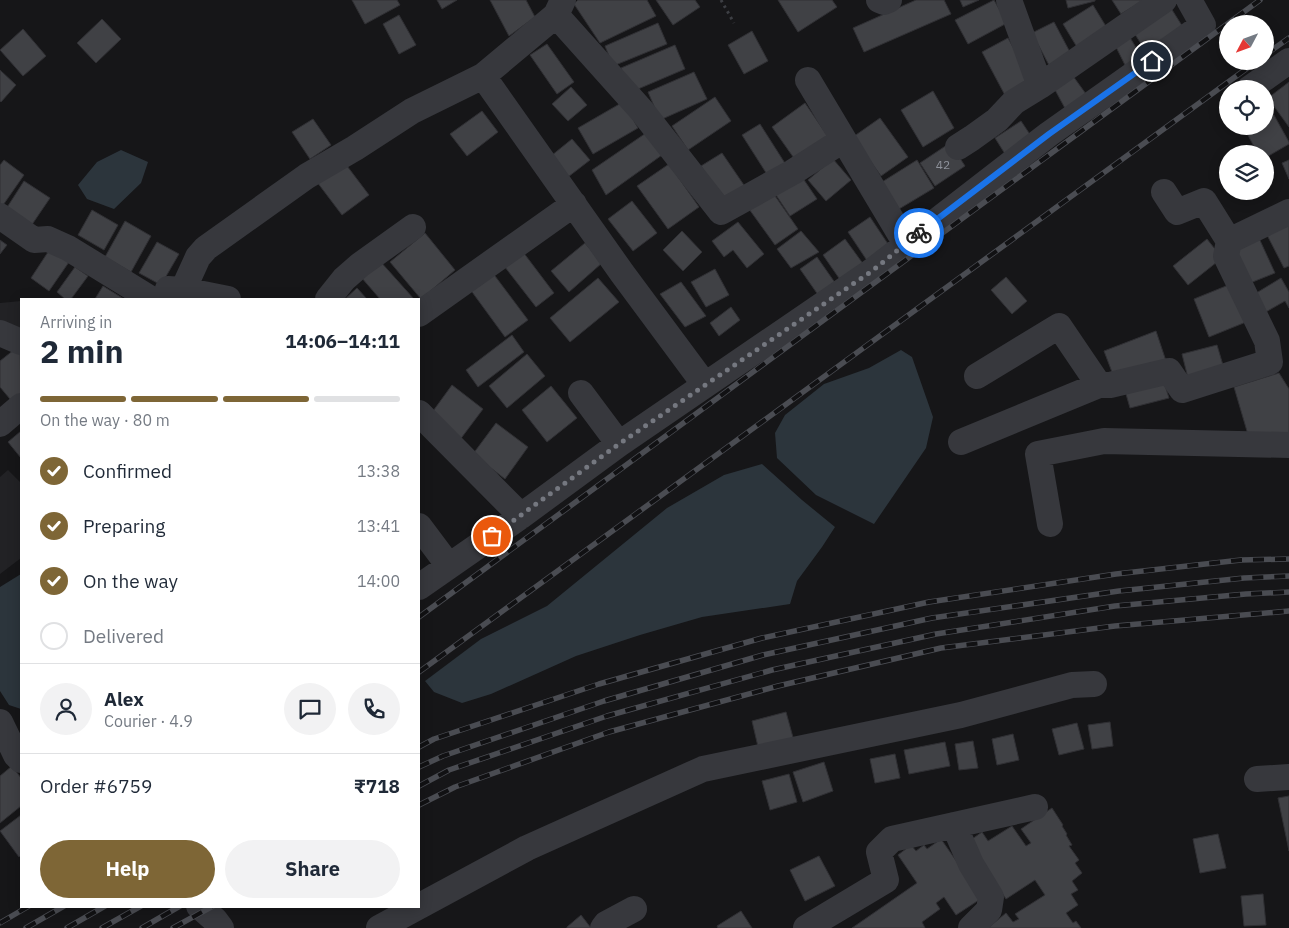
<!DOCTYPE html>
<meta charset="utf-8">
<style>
:root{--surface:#fff;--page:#f2f2f3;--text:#1f2937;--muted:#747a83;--line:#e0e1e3;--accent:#7e6636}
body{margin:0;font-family:"IBM Plex Sans",sans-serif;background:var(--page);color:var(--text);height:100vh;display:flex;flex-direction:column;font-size:19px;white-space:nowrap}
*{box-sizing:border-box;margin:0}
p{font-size:16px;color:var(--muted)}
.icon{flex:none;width:28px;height:28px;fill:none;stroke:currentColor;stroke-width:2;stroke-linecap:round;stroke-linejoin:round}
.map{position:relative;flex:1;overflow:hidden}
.sheet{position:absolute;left:20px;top:298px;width:400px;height:610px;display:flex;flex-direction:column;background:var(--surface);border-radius:0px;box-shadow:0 2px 12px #0003}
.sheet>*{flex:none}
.needle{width:32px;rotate:229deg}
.controls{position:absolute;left:1219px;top:15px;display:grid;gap:10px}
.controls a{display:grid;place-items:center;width:55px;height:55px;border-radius:50%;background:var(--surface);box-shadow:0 2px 12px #0003;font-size:25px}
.pin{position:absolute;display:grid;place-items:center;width:42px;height:42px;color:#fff;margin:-21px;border:2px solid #fff;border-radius:50%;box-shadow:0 1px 5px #0007}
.courier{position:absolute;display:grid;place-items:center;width:50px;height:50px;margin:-25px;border:4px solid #1a73e8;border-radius:50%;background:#fff;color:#222;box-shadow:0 1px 6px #0007}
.overview em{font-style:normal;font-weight:800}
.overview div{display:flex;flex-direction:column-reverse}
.overview{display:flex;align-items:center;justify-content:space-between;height:85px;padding:0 20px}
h1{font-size:32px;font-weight:800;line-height:38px}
.bar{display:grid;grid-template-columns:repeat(4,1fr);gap:8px 5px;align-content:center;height:60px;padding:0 20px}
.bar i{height:6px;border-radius:4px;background:var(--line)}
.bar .current{background:var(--accent)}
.bar p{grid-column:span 4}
.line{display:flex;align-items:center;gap:12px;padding:0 20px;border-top:1px solid var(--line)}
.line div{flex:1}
.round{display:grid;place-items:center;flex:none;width:52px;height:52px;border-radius:26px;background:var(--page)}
ol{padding:0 20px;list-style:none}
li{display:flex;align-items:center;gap:15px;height:55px}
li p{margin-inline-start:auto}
li .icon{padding:5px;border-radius:50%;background:var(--accent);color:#fff;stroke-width:4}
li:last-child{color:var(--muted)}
li i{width:28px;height:28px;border:2px solid var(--line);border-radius:50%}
.primary-button{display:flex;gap:10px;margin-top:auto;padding:10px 20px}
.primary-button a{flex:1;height:58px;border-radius:30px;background:var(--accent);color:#fff;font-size:20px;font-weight:800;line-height:58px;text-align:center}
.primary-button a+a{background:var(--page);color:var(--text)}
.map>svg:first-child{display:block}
</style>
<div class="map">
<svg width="1289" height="928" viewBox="0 0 1289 928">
<rect width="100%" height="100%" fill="#161618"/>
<path fill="#222225" d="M21 301V330L0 347V303Z
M8 470 21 483V558L0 574V477Z"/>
<path fill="#2c353c" d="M121 150 148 162 141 183 114 209 87 199 78 185 97 162Z
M901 350 912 357 933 417 926 448 874 524 816 495 777 458 775 433 785 415 824 384 869 368Z
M762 464 802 500 835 527 822 547 797 581 790 604 702 617 640 635 576 656 491 694 462 703 434 692 425 681 481 639 547 606 667 508 724 475Z
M21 574V709L9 705 0 691V587Z"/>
<path fill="#404145" stroke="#303034" d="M352 0H397L400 5 365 24Z
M437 0H457L442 9Z
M490 0H526L535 17 509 36Z
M578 0H647L656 16 600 43 574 4Z
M656 0H695L700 7 673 25Z
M778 0H832L837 7 798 32Z
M916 0H944L951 14 864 52 853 28Z
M960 0H979L963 7Z
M994 0 1007 23 968 44 955 20Z
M1066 0H1095V1L1068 8Z
M1112 0H1144L1121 14Z
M1093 5 1110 33 1080 52 1063 24Z
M1169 5 1186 32 1150 58 1131 28Z
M399 15 416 45 399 54 383 24Z
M102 19 121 39 96 63 77 43Z
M1054 22 1072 56 1050 67 1032 33Z
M658 23 667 44 613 66 605 46Z
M23 29 46 56 23 76 0 50Z
M752 31 768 61 744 74 728 45Z
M1126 31 1143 59 1127 69 1112 39Z
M1008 38 1034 85 1007 99 982 52Z
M547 44 574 82 557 94 530 55Z
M675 45 685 69 631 92 621 68Z
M0 70 16 85 1 102 0 101Z
M694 72 707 99 660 120 648 92Z
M1073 76 1086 94 1067 112 1054 88Z
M1289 82V127L1268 98Z
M571 87 587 105 568 121 552 104Z
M933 91 954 128 923 147 901 110Z
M715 97 731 121 688 150 672 126Z
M1265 99 1289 142V144L1265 158V154H1258L1243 126H1265Z
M623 102 638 128 593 154 578 128Z
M805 103 829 138 796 161 772 127Z
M482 111 498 132 467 156 450 134Z
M880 118 908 157 881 176 853 137Z
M313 119 331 145 310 159 292 132Z
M1021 121 1033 139 1007 157 995 138Z
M760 124 788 168 770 179 742 135Z
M649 131 662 155 606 195 592 170Z
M572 139 590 160 568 177 551 156Z
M950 143 965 166 935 186 920 163Z
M722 153 748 191 723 201 701 166Z
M341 158 369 195 342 215 314 178Z
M833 159 851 180 826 201 808 180Z
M4 160 24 175 1 208 0 207V165Z
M917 160 934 188 899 209 882 182Z
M1289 160V179L1282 163Z
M669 164 699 207 668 229 637 186Z
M800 174 817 199 790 216 774 192Z
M24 181 50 198 31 226 6 209Z
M773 193 798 229 775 245 749 209Z
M632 201 657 233 633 251 608 219Z
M92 210 118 225 104 250 78 235Z
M870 217 890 247 868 262 848 232Z
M125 221 151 236 131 272 105 257Z
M738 222 764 254 747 268 733 250 724 257 712 241Z
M1289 224V266L1284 268 1266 233Z
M682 231 702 252 683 271 663 250Z
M801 231 819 252 791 268 777 249Z
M425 233 455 270 421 299 390 262Z
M1258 236 1275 273 1250 283 1234 247Z
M845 239 864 265 841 281 823 255Z
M1207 239 1222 258 1188 285 1173 266Z
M0 240 7 245 0 254Z
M157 242 179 254 161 285 139 273Z
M585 243 602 263 569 292 551 271Z
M520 248 554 293 536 307 501 262Z
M50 249 69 262 49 291 31 278Z
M817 257 838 287 821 299 800 269Z
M379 260 414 299H380L361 277Z
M75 267 88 276 71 299H65L57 292Z
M489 268 528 320 505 337 467 285Z
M715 269 729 295 706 307 691 282Z
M1006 277 1027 301 1012 314 991 290Z
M598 278 619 302 570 342 550 318Z
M1281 278 1289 292V308L1285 301 1264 313 1253 295Z
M681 282 706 316 685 327 660 294Z
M1231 284 1246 322 1209 337 1194 299Z
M103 286 124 299H95Z
M357 288 367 299H345Z
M731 307 740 320 719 336 710 323Z
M1156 331 1166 361 1115 380 1104 351Z
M512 335 524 352 478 387 466 370Z
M20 345 21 400 15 405 0 387V361Z
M1217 345 1225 372 1189 382 1182 354Z
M527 354 545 376 507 408 489 386Z
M1279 373 1289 389V433L1249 438 1234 387Z
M1162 376 1169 398 1130 408 1124 387Z
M452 385 483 409 459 441 428 418Z
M551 386 577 418 547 442 522 410Z
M496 423 528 447 505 479 473 454Z
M21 431V458L8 442Z
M786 712 794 741 759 751 752 721Z
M1110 722 1113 746 1092 749 1088 725Z
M1077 723 1084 749 1059 755 1052 729Z
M1013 734 1019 760 997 765 992 739Z
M973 741 978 768 959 770 955 744Z
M945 742 950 766 909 774 904 750Z
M895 754 900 778 875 783 870 759Z
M824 762 833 791 803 802 793 772Z
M12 766 21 778V806L0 823V776Z
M789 774 797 802 770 810 762 781Z
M1289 796V851L1278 798Z
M1052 808 1063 825 1062 826 1067 834 1066 835 1072 845 1069 846 1079 860 1075 863 1082 873 1072 881 1078 890 1071 894 1078 905 1066 913 1073 923 1076 921 1081 928H988L1006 913 1013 922 1019 919 1015 914 1045 895 1035 880 1006 899 968 842 982 832 988 841 1012 826 1026 846 1031 843 1021 829Z
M21 815V855L19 857 0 831Z
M1218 834 1226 868 1200 873 1193 839Z
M941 839 982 898 956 915 944 897 936 903 940 909 922 922 925 928H852L917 883 898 855 911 845 916 851 924 845 927 849Z
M819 856 835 886 805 901 790 870Z
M1263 894 1266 925 1244 926 1241 896Z
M741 911 752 928H718L717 926Z
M581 915 591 928H567V927Z"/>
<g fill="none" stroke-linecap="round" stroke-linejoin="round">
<path stroke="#3d3f44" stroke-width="3" stroke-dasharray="2.5 4" stroke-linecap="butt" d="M721 0 734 23"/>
<path stroke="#37383d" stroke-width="26" d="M879 0 884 2 889 0
M556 15 642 111 721 212 793 172 843 140
M483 76 622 273 705 385
M808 80 906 244
M1040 86 1164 0
M1249 89 1289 61
M958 147 972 138 997 120 1014 102 1040 86 1009 0
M1164 192 1177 212 1204 201 1229 241
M0 216 34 240 48 239 68 248 151 299
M168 289 183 290 228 299
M183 290 198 257 206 248 307 176 355 148 412 111 483 76 556 15 563 0
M328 299 344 279 360 265 413 227
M419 314 574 204
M0 333 21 342
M977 376 1059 326 1099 385
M581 393 619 444
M419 413 521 516
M0 424 21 406
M961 442 1099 385H1110L1169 371 1182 390 1270 362 1267 341 1226 256 1229 241 1289 212
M1050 524 1038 454 1104 441 1289 445
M419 526 449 566
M419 587 521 516 619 444 872 271 1049 134 1203 25 1189 0
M0 722 16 755 21 760
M1257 779 1289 777
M954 825 971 864 991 897 989 910 971 928
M199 906 215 920 221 928
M379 928 527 848 703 769 961 715 1072 685 1094 684
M603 928 606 924 634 909
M806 928 886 880 879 852 892 839 1035 807"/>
<g stroke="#4a4c52" stroke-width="5.5">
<path id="rail" d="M1265 55 1289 38
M419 617 1260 0
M419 672 1257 61
M419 747 434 739 599 684 762 638 929 602 1116 574 1241 560 1289 559
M419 767 443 756 604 701 763 655 932 618 1119 591 1244 578 1289 576
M419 786 449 770 607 716 772 670 936 634 1115 606 1246 594 1289 592
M419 805 455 787 609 732 778 686 941 648 1115 626 1289 611
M0 923 29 906
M26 928 64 906
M67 928 105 906
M102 928 141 906
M142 928 180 906
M173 928 213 906"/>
</g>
<use href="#rail" stroke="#111113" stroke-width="4" stroke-dasharray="11" stroke-linecap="butt"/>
</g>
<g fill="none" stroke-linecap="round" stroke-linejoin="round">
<path stroke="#757880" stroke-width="5" stroke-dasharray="0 9" d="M492 536 619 444 872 271 919 233"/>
<path stroke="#1a73e8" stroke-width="6" d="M919 233 1049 134 1152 61"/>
</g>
<g text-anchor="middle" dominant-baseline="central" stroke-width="4" stroke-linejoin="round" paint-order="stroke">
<g font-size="12" fill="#8e929b">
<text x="943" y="164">42</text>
</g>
</g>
</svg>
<div class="controls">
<a><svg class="needle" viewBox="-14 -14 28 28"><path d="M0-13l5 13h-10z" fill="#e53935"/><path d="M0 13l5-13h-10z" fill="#747a83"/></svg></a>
<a><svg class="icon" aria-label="locate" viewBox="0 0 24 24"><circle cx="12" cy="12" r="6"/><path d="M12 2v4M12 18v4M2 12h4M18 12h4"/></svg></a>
<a><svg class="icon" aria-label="layers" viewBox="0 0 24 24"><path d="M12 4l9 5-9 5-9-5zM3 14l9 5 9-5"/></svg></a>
</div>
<div class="pin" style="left:492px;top:536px;background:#ea580c"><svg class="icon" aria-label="bag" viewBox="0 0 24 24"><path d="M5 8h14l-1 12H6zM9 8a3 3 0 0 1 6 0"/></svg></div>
<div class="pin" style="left:1152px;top:61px;background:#1f2937"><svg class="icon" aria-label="home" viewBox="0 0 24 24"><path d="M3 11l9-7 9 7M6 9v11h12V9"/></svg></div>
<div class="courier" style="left:919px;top:233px"><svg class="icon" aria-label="bike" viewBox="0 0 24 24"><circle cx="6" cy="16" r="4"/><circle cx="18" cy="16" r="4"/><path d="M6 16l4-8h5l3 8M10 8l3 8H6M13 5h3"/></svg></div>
<section class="sheet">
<div class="overview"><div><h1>2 min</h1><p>Arriving in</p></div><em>14:06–14:11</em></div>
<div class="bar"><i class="current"></i><i class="current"></i><i class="current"></i><i></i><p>On the way · 80 m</p></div>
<ol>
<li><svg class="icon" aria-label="check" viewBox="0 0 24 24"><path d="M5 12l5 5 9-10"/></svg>Confirmed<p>13:38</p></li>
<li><svg class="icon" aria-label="check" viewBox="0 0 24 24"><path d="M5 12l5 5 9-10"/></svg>Preparing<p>13:41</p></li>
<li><svg class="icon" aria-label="check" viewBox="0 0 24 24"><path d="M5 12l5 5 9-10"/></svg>On the way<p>14:00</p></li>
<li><i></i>Delivered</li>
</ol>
<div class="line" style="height:90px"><a class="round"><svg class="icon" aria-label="person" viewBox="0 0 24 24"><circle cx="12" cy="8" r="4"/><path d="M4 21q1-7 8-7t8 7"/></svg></a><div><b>Alex</b><p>Courier · 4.9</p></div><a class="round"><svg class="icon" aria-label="chat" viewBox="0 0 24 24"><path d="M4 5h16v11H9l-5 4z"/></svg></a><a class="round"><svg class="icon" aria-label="phone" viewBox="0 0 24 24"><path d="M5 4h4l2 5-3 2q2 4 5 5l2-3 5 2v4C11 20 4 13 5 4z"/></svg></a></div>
<div class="line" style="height:65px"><div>Order #6759</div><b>₹718</b></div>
<div class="primary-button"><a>Help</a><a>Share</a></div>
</section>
</div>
